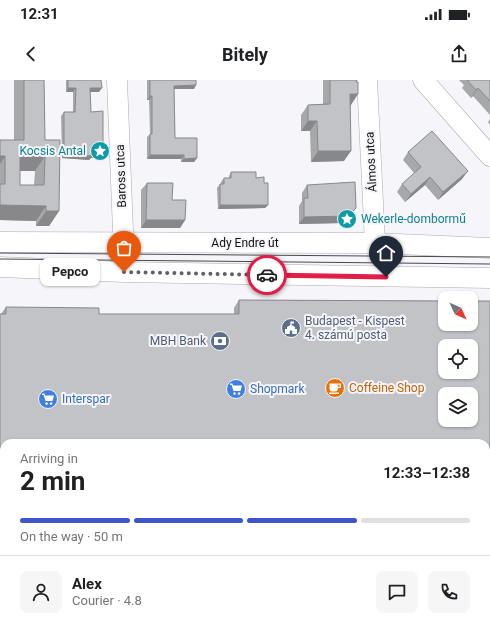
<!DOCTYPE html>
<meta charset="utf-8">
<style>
:root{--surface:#fff;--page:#f6f6f6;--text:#202124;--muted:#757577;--line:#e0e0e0;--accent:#3f55c8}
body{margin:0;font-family:Roboto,sans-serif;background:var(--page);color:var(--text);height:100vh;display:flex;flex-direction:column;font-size:15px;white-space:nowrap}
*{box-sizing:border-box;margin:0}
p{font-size:13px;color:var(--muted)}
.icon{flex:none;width:22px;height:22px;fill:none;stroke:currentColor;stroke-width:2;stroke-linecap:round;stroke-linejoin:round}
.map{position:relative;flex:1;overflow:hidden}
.panel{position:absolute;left:0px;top:359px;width:490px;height:196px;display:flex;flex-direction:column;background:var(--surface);border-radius:12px 12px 0 0;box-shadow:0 1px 3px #0004}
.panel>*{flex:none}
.needle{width:26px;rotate:134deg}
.tools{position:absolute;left:438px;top:211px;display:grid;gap:8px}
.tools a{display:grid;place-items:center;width:40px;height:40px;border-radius:8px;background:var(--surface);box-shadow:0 1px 3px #0004;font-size:20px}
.pin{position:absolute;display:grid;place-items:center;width:34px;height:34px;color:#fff;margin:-41px -17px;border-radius:50% 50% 50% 0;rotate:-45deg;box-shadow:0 0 4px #0007}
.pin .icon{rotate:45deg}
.courier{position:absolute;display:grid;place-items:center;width:40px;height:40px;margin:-20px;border:3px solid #e11d48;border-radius:50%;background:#fff;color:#222;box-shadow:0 1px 5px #0007}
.bubble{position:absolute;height:28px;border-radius:8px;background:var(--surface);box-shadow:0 1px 3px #0004;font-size:13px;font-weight:700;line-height:28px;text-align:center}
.head em{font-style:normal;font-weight:700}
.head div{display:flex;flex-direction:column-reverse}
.head{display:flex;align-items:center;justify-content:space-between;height:68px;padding:0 20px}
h1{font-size:26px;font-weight:700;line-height:30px}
.bar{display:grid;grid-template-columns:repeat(4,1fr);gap:6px 4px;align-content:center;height:48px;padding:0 20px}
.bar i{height:5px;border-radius:3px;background:var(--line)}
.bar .on{background:var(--accent)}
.bar p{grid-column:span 4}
.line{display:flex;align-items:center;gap:10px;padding:0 20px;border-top:1px solid var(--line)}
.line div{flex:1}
.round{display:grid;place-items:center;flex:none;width:42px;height:42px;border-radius:8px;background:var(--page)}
.status{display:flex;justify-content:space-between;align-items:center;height:28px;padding:0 20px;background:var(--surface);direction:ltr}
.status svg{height:11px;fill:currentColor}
header{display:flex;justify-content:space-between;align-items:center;height:52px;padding:0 20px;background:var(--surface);font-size:18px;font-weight:700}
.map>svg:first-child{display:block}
</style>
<div class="status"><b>12:31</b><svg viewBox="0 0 49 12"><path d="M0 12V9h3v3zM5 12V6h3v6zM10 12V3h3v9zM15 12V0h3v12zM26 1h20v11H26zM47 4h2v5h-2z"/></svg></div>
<header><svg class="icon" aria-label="back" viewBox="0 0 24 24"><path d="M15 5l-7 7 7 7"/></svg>Bitely<svg class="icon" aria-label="share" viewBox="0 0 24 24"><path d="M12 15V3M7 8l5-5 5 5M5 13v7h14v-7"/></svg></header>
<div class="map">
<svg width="490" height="555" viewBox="0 0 490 555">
<rect width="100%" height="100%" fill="#f6f6fa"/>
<path fill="#f9e6f6" d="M486 534H490V555H377L409 551H486Z"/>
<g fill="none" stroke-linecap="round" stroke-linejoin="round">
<g stroke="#aaabae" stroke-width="21">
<path id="minor" d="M117 0 124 176
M367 0 375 163
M423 0 490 76
M0 162 375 163 490 168
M0 187 124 192 490 198"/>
</g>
<g stroke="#9771a3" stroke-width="23">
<path id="major" d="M486 471H490
M486 497 490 496
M114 555 130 551"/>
</g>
<use href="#minor" stroke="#fff" stroke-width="20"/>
<use href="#major" stroke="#ecc9f7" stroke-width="22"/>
<path stroke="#49494b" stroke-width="1" d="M0 173 490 177
M0 179 490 184
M486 512H490
M486 520H490
M205 555 221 551
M240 555 256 551"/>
</g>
<path fill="#a7a8aa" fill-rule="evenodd" d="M14 0H44L45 60 59 131 49 146H36V141L0 140V60H14ZM20 91H35L34 105H20Z
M66 0H101L99 12H90L91 32 100 78H91L89 80 62 78 61 36 64 32H73V12H66Z
M147 0H196L194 9H174L175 58 197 78 194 82H181V79H147V57L150 54 149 20H147Z
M323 0H357L351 25 344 81 311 82 310 51H301V35L308 25 323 24Z
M459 0H490V35L473 16 471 18 462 8 464 5Z
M490 39V45L488 42Z
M408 72 462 99 438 120 425 105 405 122 397 112 402 104 414 93 403 80Z
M231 92 256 98 264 103 268 125 265 128 218 129 217 108 220 104H221V102L224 98H229V96Z
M147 103 185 140 180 148H141V110Z
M307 105 350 135 343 143 299 144V126L302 121V113Z
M239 220 490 221V387H486V363H4V397H0L1 234 6 227 99 234H234V228Z"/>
<path fill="#88888b" d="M196 5 194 9H171L174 6Z
M68 8H76L73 12H66Z
M90 8H102L99 12H87Z
M478 8 473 16 471 18 476 10Z
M350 14H358L351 25H343Z
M150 16H152L149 20H147Z
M308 41H317L310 51H301Z
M318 71H351L344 81 311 82Z
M64 74H103L100 78H91L89 80 62 78Z
M150 75H184L181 79H147Z
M0 76H5L0 84Z
M20 76H45L35 91H10Z
M197 78 194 82H181L184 79Z
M468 91 462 99 438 120 443 112Z
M430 97 425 105 405 122 411 114Z
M0 125 46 126 36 141 0 140Z
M220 125H268L265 128 218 129Z
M356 128 350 135 343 143 299 144 304 137Z
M46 131H59L49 146H36Z
M146 140H185L180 148H141Z
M486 380H490V387H486Z
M0 390H4V397H0Z"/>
<path fill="#c2c3c6" stroke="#88888b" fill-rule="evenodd" d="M24 0H44L45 60H60L59 131H46V126L0 125V104H5V76H0V60H24ZM20 76H45L44 105H20Z
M68 0H101L102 8H90L91 32 103 31V74H91L92 76 64 74V32H75L76 8H68Z
M150 0H196V5L174 6 175 58H197V78L184 79V75H150V54H152V16H150Z
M330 0H357L356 2H358V14H350L351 71H318L317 41H308V25L330 24Z
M467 0H490V21L478 8 476 10Z
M432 51 468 91 443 112 430 97 411 114 402 104 421 87 408 72Z
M231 92H256V98L264 97V103H268V125H220V104H224V98H231Z
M355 102 356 128 348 136 304 137V118H308L307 105Z
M147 103H173L172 120H186L185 140H146Z
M239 220 445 221V244H471V221H490V380H486V363H4V390H0V234H6V227L99 228V234H239ZM445 266H471V292H445ZM445 314H471V340H445Z"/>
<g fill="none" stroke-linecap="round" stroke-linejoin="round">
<path stroke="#606063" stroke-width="4" stroke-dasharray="0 7.2" d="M124 192 267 195"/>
<path stroke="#e11d48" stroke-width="5" d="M267 195 386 197"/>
</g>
<defs>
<g id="sight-disc" transform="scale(1)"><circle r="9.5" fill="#0f9aa8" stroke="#f6f6fa"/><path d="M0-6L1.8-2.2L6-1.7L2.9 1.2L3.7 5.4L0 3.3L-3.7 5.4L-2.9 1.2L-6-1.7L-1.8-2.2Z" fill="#fff"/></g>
<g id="civic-disc" transform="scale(1)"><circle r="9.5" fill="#5c6f8a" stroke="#f6f6fa"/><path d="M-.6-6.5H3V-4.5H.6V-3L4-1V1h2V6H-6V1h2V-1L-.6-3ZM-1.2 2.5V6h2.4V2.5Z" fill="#fff"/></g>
<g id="bank-disc" transform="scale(1)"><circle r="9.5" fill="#5c6f8a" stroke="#f6f6fa"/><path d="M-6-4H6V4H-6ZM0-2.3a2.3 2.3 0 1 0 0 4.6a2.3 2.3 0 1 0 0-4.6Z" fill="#fff"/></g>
<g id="cafe-disc" transform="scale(1)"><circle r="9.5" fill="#e8710a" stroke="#f6f6fa"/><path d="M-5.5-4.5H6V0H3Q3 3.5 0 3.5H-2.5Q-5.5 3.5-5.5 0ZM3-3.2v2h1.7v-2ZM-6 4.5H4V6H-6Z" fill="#fff"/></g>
<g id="supermarket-disc" transform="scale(1)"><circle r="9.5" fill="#3f7fe0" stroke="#f6f6fa"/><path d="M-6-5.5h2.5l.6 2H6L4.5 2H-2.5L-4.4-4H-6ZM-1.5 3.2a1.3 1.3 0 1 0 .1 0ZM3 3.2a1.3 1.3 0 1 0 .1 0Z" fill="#fff"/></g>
</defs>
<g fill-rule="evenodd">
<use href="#sight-disc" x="100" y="71"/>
<use href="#sight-disc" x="347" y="139"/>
<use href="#civic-disc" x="291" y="248"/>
<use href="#bank-disc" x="220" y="261"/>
<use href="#cafe-disc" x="335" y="308"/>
<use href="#supermarket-disc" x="236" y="309"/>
<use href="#supermarket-disc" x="48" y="319"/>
</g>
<g text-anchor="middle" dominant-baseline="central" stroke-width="4" stroke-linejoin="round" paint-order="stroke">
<g font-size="12" fill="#0d838f" stroke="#f6f6fa" text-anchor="end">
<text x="86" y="71">Kocsis Antal</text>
<text x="361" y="139" text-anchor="start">Wekerle-dombormű</text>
</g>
<g font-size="12" fill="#101011" stroke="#f6f6fa">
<text transform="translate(371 82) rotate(-93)">Álmos utca</text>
<text transform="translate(121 96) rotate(-92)">Baross utca</text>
<text x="245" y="163">Ady Endre út</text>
</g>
<g font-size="12" fill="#4e5e75" stroke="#f6f6fa" text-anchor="start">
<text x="305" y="241">Budapest - Kispest<tspan x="305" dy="14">4. számú posta</tspan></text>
<text x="206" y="261" text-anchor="end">MBH Bank</text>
</g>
<g font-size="12" fill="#c56008" stroke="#f6f6fa" text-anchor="start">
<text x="349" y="308">Coffeine Shop</text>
</g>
<g font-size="12" fill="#366cbe" stroke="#f6f6fa" text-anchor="start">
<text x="250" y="309">Shopmark</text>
<text x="62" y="319">Interspar</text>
</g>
</g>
</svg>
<div class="tools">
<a><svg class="needle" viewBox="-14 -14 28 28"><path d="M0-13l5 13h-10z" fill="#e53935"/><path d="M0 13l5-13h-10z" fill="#757577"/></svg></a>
<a><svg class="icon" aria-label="locate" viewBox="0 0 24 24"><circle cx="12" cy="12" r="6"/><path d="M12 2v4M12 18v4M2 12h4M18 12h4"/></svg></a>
<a><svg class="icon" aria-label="layers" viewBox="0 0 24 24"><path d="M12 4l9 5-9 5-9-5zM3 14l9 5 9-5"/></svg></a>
</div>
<div class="pin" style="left:124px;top:192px;background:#ea580c"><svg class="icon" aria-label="bag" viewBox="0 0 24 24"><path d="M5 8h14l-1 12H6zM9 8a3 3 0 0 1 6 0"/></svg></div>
<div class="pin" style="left:386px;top:197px;background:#1f2937"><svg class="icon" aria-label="home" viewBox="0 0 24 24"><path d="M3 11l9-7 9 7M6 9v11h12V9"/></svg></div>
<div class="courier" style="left:267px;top:195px"><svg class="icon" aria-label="car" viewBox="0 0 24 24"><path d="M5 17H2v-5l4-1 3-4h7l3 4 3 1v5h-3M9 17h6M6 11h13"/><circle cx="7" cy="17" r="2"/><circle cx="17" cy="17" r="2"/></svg></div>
<div class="bubble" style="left:40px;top:178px;width:60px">Pepco</div>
<section class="panel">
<div class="head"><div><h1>2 min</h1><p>Arriving in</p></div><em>12:33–12:38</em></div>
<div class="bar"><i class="on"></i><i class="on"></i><i class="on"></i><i></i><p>On the way · 50 m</p></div>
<div class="line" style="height:72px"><a class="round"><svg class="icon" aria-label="person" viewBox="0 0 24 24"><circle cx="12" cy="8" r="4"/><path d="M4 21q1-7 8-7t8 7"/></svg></a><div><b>Alex</b><p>Courier · 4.8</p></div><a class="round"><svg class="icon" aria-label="chat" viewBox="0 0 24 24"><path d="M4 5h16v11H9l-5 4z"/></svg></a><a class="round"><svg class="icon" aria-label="phone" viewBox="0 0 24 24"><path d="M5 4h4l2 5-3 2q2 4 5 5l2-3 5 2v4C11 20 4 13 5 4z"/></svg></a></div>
</section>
</div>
